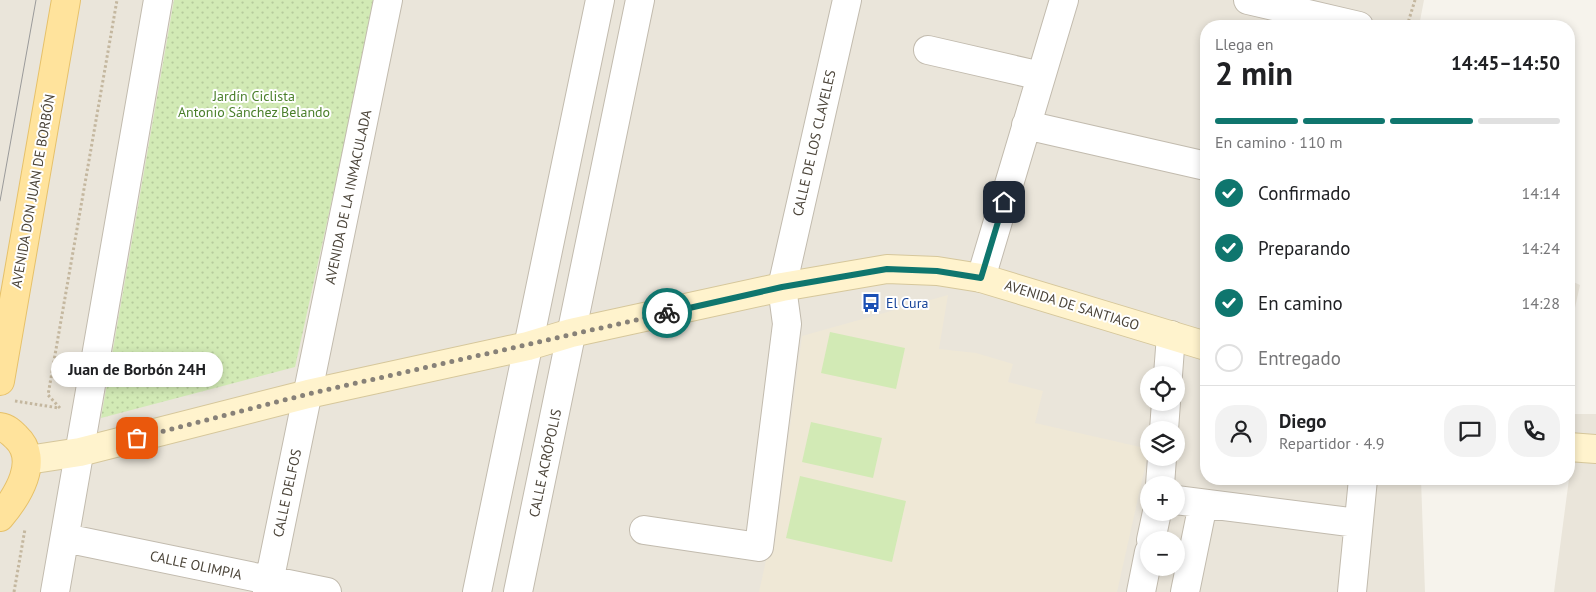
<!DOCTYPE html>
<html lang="es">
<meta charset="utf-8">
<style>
:root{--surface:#fff;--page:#f2f2f2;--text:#202124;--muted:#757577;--line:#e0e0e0;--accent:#0f766e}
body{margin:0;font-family:"PT Sans",sans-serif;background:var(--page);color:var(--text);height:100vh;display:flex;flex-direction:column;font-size:19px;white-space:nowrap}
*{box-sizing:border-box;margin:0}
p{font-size:16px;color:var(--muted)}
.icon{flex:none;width:28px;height:28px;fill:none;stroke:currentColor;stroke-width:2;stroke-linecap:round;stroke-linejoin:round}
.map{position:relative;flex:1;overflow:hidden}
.sheet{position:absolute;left:1200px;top:20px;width:375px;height:465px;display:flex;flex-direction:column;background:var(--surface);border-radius:20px;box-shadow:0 2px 8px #0003}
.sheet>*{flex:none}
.tools{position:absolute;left:1140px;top:366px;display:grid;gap:10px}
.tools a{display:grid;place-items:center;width:45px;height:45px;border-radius:50%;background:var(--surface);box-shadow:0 2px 8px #0003;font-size:25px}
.pin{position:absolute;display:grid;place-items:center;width:42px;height:42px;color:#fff;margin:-21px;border-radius:10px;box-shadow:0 2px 8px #0006}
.courier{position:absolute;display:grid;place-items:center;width:50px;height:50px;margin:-25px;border:4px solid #0f766e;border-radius:50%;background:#fff;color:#222;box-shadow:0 1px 6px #0007}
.bubble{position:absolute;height:35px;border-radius:18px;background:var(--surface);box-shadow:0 2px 8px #0003;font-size:16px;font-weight:700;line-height:35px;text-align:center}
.headline em{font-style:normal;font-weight:700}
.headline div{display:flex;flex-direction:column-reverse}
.headline{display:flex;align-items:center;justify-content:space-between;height:85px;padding:0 15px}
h1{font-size:32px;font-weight:700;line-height:38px}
.bar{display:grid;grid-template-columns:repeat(4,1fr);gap:8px 5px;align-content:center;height:60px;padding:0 15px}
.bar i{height:6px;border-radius:4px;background:var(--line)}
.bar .current{background:var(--accent)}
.bar p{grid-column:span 4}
.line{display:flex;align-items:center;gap:12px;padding:0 15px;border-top:1px solid var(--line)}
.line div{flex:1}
.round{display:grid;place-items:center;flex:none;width:52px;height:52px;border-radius:20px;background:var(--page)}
ol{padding:0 15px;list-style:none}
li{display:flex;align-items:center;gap:15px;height:55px}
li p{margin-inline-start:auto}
li .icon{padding:5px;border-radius:50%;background:var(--accent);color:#fff;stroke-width:4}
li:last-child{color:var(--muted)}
li i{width:28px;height:28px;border:2px solid var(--line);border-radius:50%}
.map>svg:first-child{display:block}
</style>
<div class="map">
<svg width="1596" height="592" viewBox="0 0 1596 592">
<defs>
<pattern id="park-dots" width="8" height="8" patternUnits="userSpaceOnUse" patternTransform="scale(1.25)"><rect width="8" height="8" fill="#d2eab5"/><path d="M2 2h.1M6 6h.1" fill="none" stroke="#b6ca9c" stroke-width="1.8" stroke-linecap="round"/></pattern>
</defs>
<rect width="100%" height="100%" fill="#f6f3ec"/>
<path fill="#eae5da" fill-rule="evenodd" d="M0 0H1424L1419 26H1206V479H1421L1425 592H0ZM1149 375H1176V402H1149ZM1149 430H1176V458H1149ZM1149 485H1176V512H1149ZM1149 540H1176V568H1149Z
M1569 280 1580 285 1569 335Z
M1569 414H1596V592H1554L1569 479Z"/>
<path fill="#efe8d6" d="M948 295 939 349 976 353 1013 364 1008 382 1043 391 1035 423 1149 449 1117 592H759L770 542H775L802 336Z"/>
<path fill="#d2eab5" d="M830 332 905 348 896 389 821 373Z
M811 422 882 438 873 478 802 462Z
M800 476 906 501 892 562 786 538Z"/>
<path fill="url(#park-dots)" d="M174 0H376L295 367 101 418Z"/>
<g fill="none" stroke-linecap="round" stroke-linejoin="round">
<g stroke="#c2bbae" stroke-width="30">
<path id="street" d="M1248 0 1359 26
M928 50 1041 76
M1026 125 1206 166
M981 278 1064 0
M1168 375 1171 335
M1164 430 1166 402
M1160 485 1162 458
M1176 500 1357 523
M644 530 759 547 787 324 782 287 847 0
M65 538 327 592
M1151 540 1157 512
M55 592 158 0
M267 592 388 0
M477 592 600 0
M518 592 640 0
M1141 592 1149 552
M1185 592 1203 504
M1352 592 1363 479"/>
</g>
<g stroke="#d6c79b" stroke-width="30">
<path id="secondary" d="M1569 447 1596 449
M28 460 80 452 308 394 528 346 571 333 782 287 887 269 937 271 981 278 1206 346"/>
</g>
<g stroke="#e6c16a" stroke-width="30">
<path id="primary" d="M0 381 66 0
M0 427C7 428 11 432 16 437 41 460 17 497 0 517"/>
</g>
<path stroke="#c4b79f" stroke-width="3" stroke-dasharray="2.5 2.5" stroke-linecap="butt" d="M1407 26 1415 0
M15 401 59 408
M60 408 48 395 117 0
M14 592 25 529"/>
<use href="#street" stroke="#fff" stroke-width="28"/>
<use href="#secondary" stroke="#fff3cd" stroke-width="28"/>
<use href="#primary" stroke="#ffe39c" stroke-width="28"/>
<path stroke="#9a9a9a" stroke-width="1" d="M0 201 36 0"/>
</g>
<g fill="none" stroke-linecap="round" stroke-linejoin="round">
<path stroke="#878178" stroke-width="5" stroke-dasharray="0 9" d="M137 438 308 394 667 313"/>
<path stroke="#0f766e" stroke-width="6" d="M667 313 782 287 887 269 937 271 981 278 1004 202"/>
</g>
<defs>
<g id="bus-bare" transform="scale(1.5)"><path d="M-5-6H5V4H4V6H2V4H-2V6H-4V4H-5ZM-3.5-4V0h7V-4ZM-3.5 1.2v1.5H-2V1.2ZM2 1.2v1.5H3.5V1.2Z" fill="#1a4fb4" stroke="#fff" stroke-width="2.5" paint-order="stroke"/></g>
</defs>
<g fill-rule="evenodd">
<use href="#bus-bare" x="871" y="303"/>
</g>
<g text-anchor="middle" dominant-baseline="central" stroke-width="4" stroke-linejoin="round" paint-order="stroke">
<g font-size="14" fill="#4a7f2a" stroke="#fff">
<text x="254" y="96">Jardín Ciclista<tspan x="254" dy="16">Antonio Sánchez Belando</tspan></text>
</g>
<g font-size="14" fill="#4b4439" stroke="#fff">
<text transform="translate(814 143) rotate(-77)">CALLE DE LOS CLAVELES</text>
<text transform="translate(33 191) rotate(-80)">AVENIDA DON JUAN DE BORBÓN</text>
<text transform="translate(348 197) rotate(-78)">AVENIDA DE LA INMACULADA</text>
<text transform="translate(1072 305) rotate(17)">AVENIDA DE SANTIAGO</text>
<text transform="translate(545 463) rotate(-78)">CALLE ACRÓPOLIS</text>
<text transform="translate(287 493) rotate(-78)">CALLE DELFOS</text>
<text transform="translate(196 565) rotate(12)">CALLE OLIMPIA</text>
</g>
<g font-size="14" fill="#164399" stroke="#fff" text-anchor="start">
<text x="886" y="303">El Cura</text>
</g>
</g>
</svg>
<div class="tools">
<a><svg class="icon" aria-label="locate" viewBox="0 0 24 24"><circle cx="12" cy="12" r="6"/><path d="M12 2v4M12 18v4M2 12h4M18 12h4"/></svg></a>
<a><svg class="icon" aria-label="layers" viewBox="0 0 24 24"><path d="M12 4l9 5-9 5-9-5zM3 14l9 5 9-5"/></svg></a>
<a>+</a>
<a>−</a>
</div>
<div class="pin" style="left:137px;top:438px;background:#ea580c"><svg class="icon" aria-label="bag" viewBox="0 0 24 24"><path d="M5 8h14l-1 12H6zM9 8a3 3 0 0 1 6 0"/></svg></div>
<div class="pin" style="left:1004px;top:202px;background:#1f2937"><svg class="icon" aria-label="home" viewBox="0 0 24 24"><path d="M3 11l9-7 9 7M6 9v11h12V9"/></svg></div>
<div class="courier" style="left:667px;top:313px"><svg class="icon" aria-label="bike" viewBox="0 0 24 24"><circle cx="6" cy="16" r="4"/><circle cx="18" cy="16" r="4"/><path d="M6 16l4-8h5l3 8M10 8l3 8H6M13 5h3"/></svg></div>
<div class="bubble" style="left:51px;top:352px;width:172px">Juan de Borbón 24H</div>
<section class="sheet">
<div class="headline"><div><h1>2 min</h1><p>Llega en</p></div><em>14:45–14:50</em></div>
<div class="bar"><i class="current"></i><i class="current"></i><i class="current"></i><i></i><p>En camino · 110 m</p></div>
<ol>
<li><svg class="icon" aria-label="check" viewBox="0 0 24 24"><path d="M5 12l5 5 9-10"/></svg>Confirmado<p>14:14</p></li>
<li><svg class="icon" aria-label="check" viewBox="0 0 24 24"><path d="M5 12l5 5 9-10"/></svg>Preparando<p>14:24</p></li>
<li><svg class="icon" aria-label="check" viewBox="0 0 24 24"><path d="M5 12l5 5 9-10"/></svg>En camino<p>14:28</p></li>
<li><i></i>Entregado</li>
</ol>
<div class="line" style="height:90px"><a class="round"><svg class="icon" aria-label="person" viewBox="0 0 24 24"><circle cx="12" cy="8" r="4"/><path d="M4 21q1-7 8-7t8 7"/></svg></a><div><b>Diego</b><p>Repartidor · 4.9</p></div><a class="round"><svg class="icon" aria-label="chat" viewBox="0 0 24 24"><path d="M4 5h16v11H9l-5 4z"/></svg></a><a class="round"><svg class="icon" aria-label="phone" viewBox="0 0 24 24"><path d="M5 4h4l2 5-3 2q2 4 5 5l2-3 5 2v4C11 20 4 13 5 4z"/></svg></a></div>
</section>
</div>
